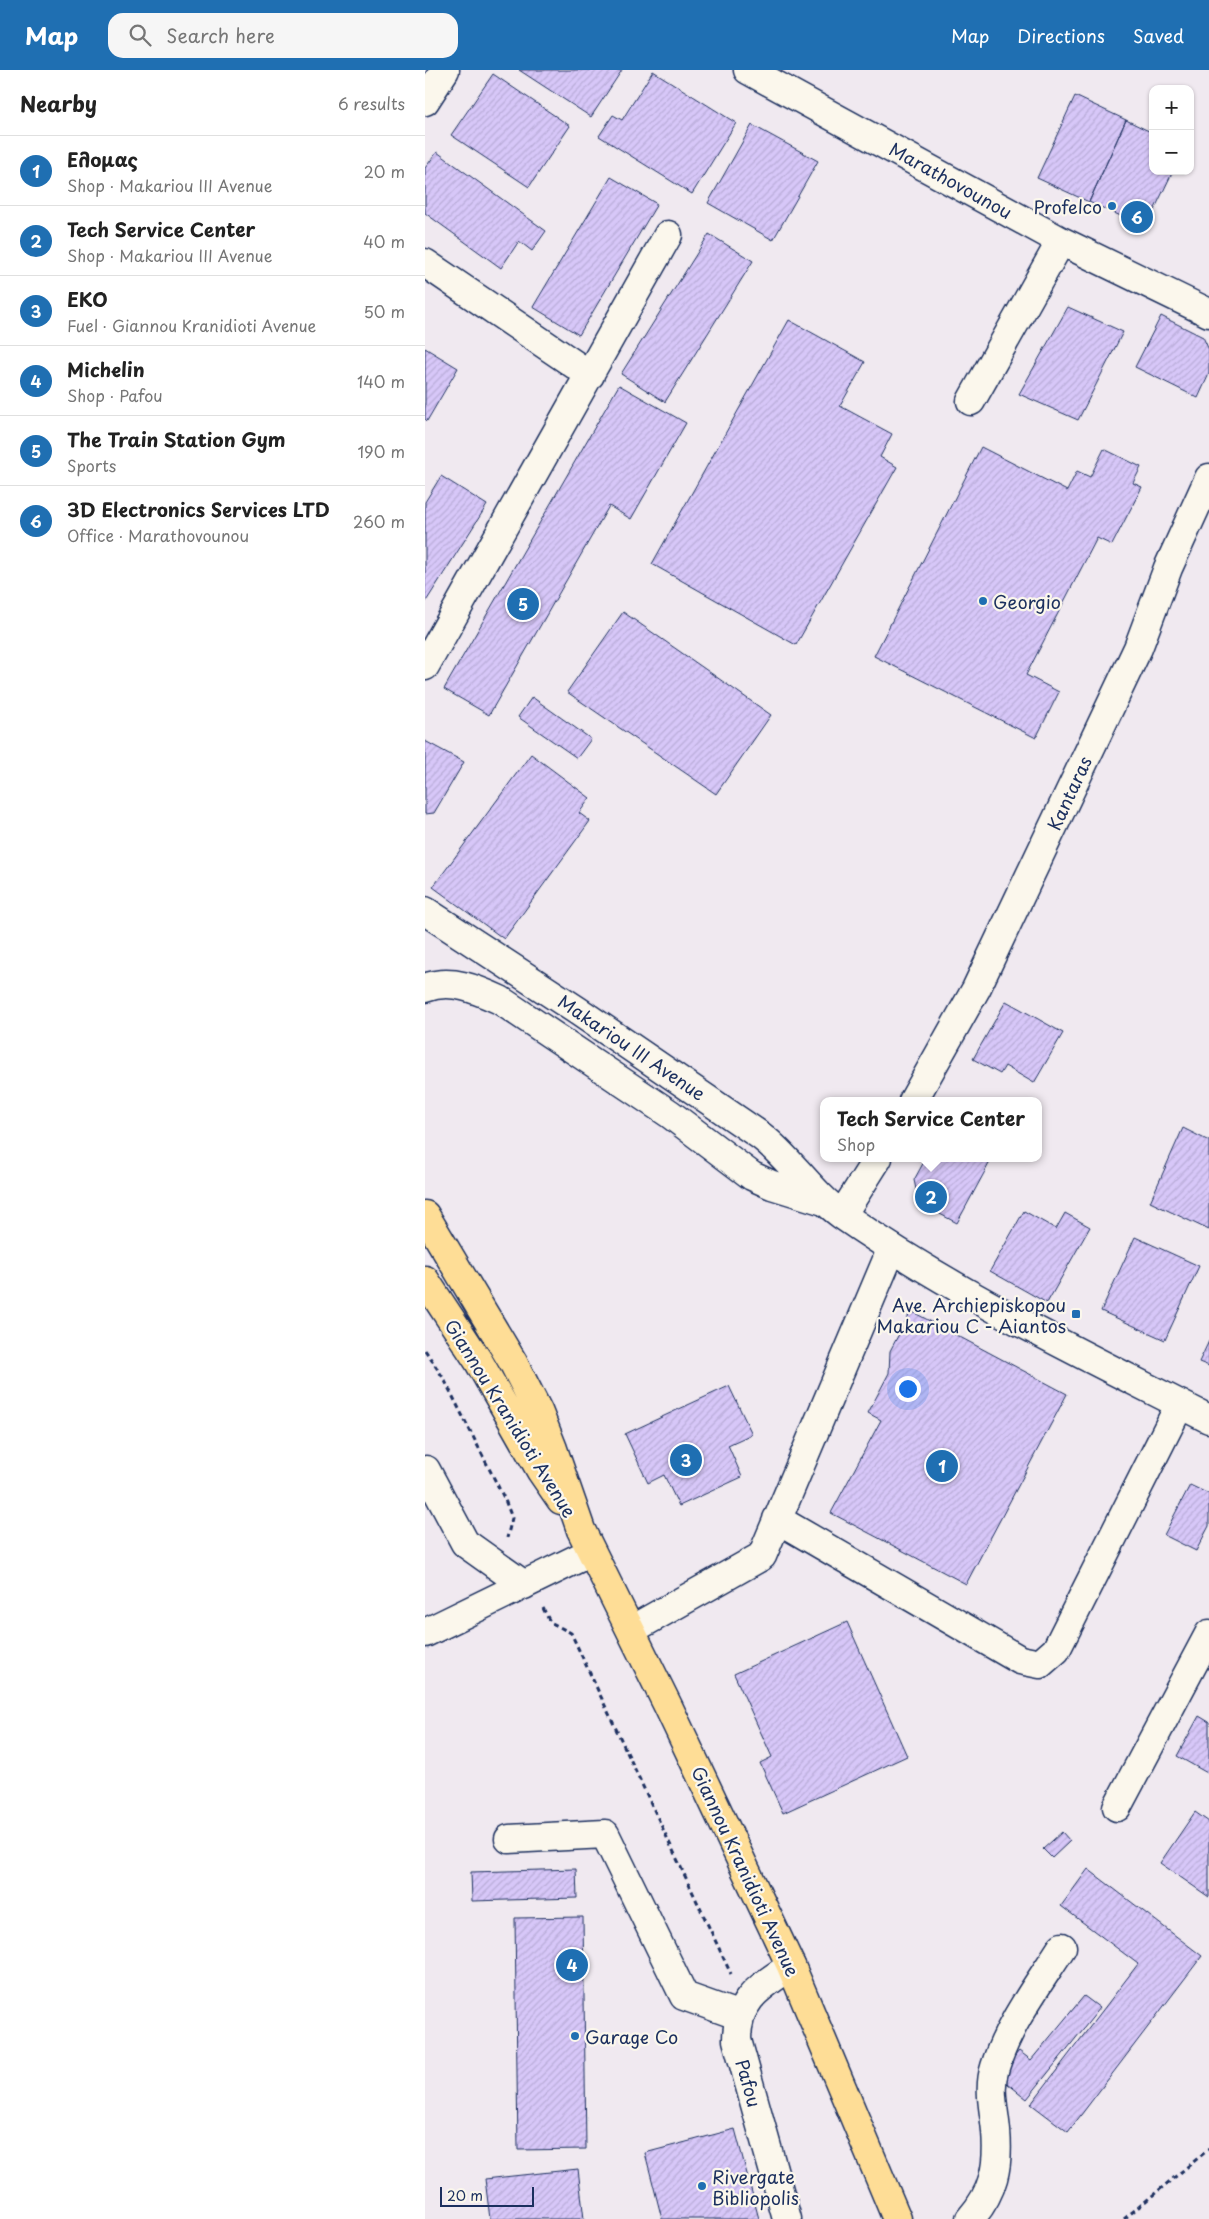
<!DOCTYPE html>
<html lang="en">
<head>
<meta charset="utf-8">
<style>
	body { margin:0; font-family:"Playpen Sans",sans-serif; background:#f6f6f6; color:#222 }
	.controls { position:absolute; right:15px; top:15px; display:grid; overflow:hidden; border-radius:10px; box-shadow:0 1px 4px #0004 }
	.controls button { width:45px; height:45px; display:grid; place-items:center; padding:0; border:0; border-bottom:1px solid #e0e0e0; background:#fff; color:#222; font:25px sans-serif }
	.scale { position:absolute; left:15px; bottom:12px; width:94px; box-sizing:border-box; padding-left:5px; border:2px solid #1b2f5e; border-top:0; font-size:14px; line-height:18px; white-space:nowrap; color:#1b2f5e; -webkit-text-stroke:4px #fbf7ec; paint-order:stroke }
	.you { position:absolute; left:482px; top:1318px; width:18px; height:18px; margin:-12px; border:4px solid #fff; border-radius:50%; background:#1a73e8; box-shadow:0 0 0 8px #1a73e833 }
	.badge { display:grid; place-items:center; width:32px; height:32px; border-radius:50%; background:#1f6fb2; color:#fff; font-size:16px; font-weight:700 }
	.pin { position:absolute; translate:-50% -50%; border:2px solid #fff; box-shadow:0 1px 5px #0006 }
	.popup { position:absolute; left:395px; top:1027px; width:222px; height:65px; box-sizing:border-box; display:grid; place-content:center; border-radius:10px; background:#fff; filter:drop-shadow(0 1px 4px #0005); font-size:16px; white-space:nowrap; color:#767676 }
	.popup b { font-size:19px; color:#222 }
	.popup::after { content:''; position:absolute; left:50%; top:100%; margin-left:-10px; border:10px solid transparent; border-top-color:#fff }
	.list { margin:0; padding:0; list-style:none }
	h2 { display:flex; justify-content:space-between; align-items:center; height:65px; margin:0; padding:0 20px; font-size:21px }
	h2 small { font-size:16px; font-weight:400; color:#767676 }
	.list li { display:grid; grid-template-columns:32px 1fr auto; gap:15px; align-items:center; box-sizing:border-box; height:70px; padding:0 20px; border-top:1px solid #e0e0e0 }
	.list b { display:block; font-size:19px; white-space:nowrap }
	.list p { margin:0; font-size:16px; white-space:nowrap; color:#767676 }
	.list em { font-size:16px; font-style:normal; color:#767676 }
	.icon { flex:none; width:28px; height:28px; fill:none; stroke:currentColor; stroke-width:2; stroke-linecap:round; stroke-linejoin:round }
	.map { position:relative; flex:none; width:784px; height:2149px; overflow:hidden }
	header { display:flex; align-items:center; gap:30px; box-sizing:border-box; height:70px; padding:0 25px; background:#1f6fb2; color:#fff }
	header strong { font-size:24px }
	nav { display:flex; gap:28px; margin-inline-start:auto; font-size:18px }
	.search { width:350px; height:45px; background:#f6f6f6; display:flex; align-items:center; gap:12px; box-sizing:border-box; padding:0 18px; border-radius:15px; color:#767676; font-size:19px }
	main { display:flex }
	aside { flex:1; background:#fff }
	.map>svg:first-child { display:block }
	.building { fill:url(#building-hatch); stroke:#1b2f5e }
	.lines { fill:none; stroke-linecap:round; stroke-linejoin:round }
	.minor-casing { stroke:#1b2f5e; stroke-width:31 }
	.major-casing { stroke:#1b2f5e; stroke-width:31 }
	.path { stroke:#1b2f5e; stroke-width:3; stroke-dasharray:5 4; stroke-linecap:butt }
	.minor { stroke:#fbf7ec; stroke-width:28 }
	.major { stroke:#fedd96; stroke-width:28 }
	.poi-dot { fill:#1f6fb2; stroke:#fbf7ec; stroke-width:2 }
	.labels { text-anchor:middle; dominant-baseline:central; stroke-width:4.5; stroke-linejoin:round; paint-order:stroke }
	.street-label { font-size:18px; fill:#1b2f5e; stroke:#fbf7ec }
	.poi-label { font-size:18px; fill:#1b2f5e; stroke:#fbf7ec; text-anchor:start }
</style>
</head>
<body>
<header>
<strong>Map</strong>
<div class="search"><svg class="icon" aria-label="search" viewBox="0 0 24 24"><circle cx="10" cy="10" r="6"/><path d="M15 15l6 6"/></svg>Search here</div>
<nav><a>Map</a><a>Directions</a><a>Saved</a></nav>
</header>
<main>
<aside>
<h2>Nearby<small>6 results</small></h2>
<ul class="list">
<li><span class="badge">1</span><div><b>Ελομας</b><p>Shop · Makariou III Avenue</p></div><em>20 m</em></li>
<li><span class="badge">2</span><div><b>Tech Service Center</b><p>Shop · Makariou III Avenue</p></div><em>40 m</em></li>
<li><span class="badge">3</span><div><b>EKO</b><p>Fuel · Giannou Kranidioti Avenue</p></div><em>50 m</em></li>
<li><span class="badge">4</span><div><b>Michelin</b><p>Shop · Pafou</p></div><em>140 m</em></li>
<li><span class="badge">5</span><div><b>The Train Station Gym</b><p>Sports</p></div><em>190 m</em></li>
<li><span class="badge">6</span><div><b>3D Electronics Services LTD</b><p>Office · Marathovounou</p></div><em>260 m</em></li>
</ul>
</aside>
<div class="map">
<svg width="784" height="2149" viewBox="0 0 784 2149">
	<defs>
		<pattern id="building-hatch" width="6" height="6" patternUnits="userSpaceOnUse" patternTransform="scale(1.25)"><rect width="6" height="6" fill="#d7c7f8"/><path d="M-1 1l2-2M0 6l6-6M5 7l2-2" fill="none" stroke="#b8abd7"/></pattern>
	</defs>
	<rect width="100%" height="100%" fill="#f0e9f0"/>
	<filter id="ink" filterUnits="userSpaceOnUse"><feTurbulence type="fractalNoise" baseFrequency=".02" numOctaves="2"/><feDisplacementMap in="SourceGraphic" scale="10" xChannelSelector="R" yChannelSelector="G"/><feConvolveMatrix kernelMatrix="1 2 1 2 8 2 1 2 1" color-interpolation-filters="sRGB"/></filter>
	<g filter="url(#ink)">
		<path class="building" d="M94,0H197L166,47Z
			M228,1L311,53L267,124L174,66L188,45L197,50Z
			M68,4L145,56L104,117L26,65Z
			M650,26L701,50L664,132L612,108Z
			M701,50L728,63V101H748L721,157L664,132Z
			M327,55L393,91L348,170L283,133Z
			M12,82L121,161L107,181L94,171L76,198L0,143V98Z
			M186,107L232,134L154,265L108,237Z
			M284,164L328,191L240,332L196,304Z
			M643,237L698,262L653,350L594,324Z
			M736,246L778,267L784,280V304L773,328L710,297Z
			M364,250L440,292L415,336L467,364L455,387L472,397L371,575L227,494Z
			M0,278L33,298L2,351L0,349Z
			M194,315L261,353L206,449L184,436L64,645L19,619Z
			M556,377L642,421L652,401L665,407L679,379L716,397L708,413L717,417L687,475L672,468L601,605L634,622L611,668L449,586Z
			M16,406L62,435L0,533V432Z
			M198,542L346,645L291,724L142,622Z
			M107,627L166,669L152,688L93,647Z
			M0,671L39,692L9,743L0,744Z
			M106,684L165,728L154,743L165,751L79,869L8,817Z
			M581,931L638,963L609,1013L580,996L575,1004L548,989Z
			M758,1058L784,1071V1160L725,1132Z
			M501,1088H558L565,1092L532,1153L494,1133L489,1110Z
			M599,1141L631,1159L640,1143L665,1157L622,1233L565,1201Z
			M710,1167L774,1196L740,1270L676,1241Z
			M486,1241L642,1324L541,1514L406,1443L456,1350L443,1343L464,1303L465,1281Z
			M784,1271V1296L774,1292Z
			M304,1316L327,1364L303,1375L317,1407L254,1436L239,1405L223,1413L200,1364Z
			M765,1415L784,1424V1456L771,1481L739,1465Z
			M422,1552L482,1686L358,1743L335,1693L347,1687L309,1604Z
			M774,1646L784,1652V1704L752,1686Z
			M770,1742L784,1752V1827L735,1793Z
			M637,1762L645,1771L627,1788L618,1779Z
			M151,1799L152,1828L47,1831L46,1802Z
			M663,1799L777,1886L643,2062L606,2034L713,1894L636,1836Z
			M158,1847L161,2079L93,2080L90,1848Z
			M659,1926L675,1938L602,2029L573,2006L594,1981L606,1990Z
			M310,2059L334,2149H237L220,2083Z
			M153,2099L159,2149H65L60,2109Z"/>
		<g class="lines">
			<g class="minor-casing">
				<path id="minor" d="M323,0L636,171L784,243
					M0,31L20,0
					M0,193L165,305
					M546,331L636,171
					M0,596L243,165
					M0,841L153,941L336,1066C366,1089 386,1123 417,1145C532,1225 659,1285 784,1349
					M0,918C26,908 51,919 75,930L245,1044L327,1106L347,1115L399,1131
					M488,1031L551,919L713,578L743,498L784,408
					M417,1145L453,1088
					M1,1400L40,1473L99,1515
					M352,1449L595,1590L615,1594L631,1580L755,1334
					M206,1560L337,1486L467,1178
					M0,1563L166,1482
					M692,1737L784,1564
					M84,1769L180,1764L259,1926L315,1946
					M362,2149L312,1970C312,1929 335,1917 366,1896
					M545,2149C569,2122 574,2096 571,2061C569,2038 563,2019 570,1997C584,1953 613,1915 637,1877"/>
			</g>
			<g class="major-casing">
				<path id="major" d="M0,1145L89,1294L113,1341L128,1379L156,1460L243,1636L366,1896L472,2149
					M0,1210L54,1292L116,1401L136,1430"/>
			</g>
			<path class="path" d="M0,1280L19,1309L80,1430L87,1448L82,1468
				M118,1538L125,1552L146,1563L306,1904
				M699,2149L784,2079"/>
			<use href="#minor" class="minor"/>
			<use href="#major" class="major"/>
		</g>
	</g>
	<g class="poi-dot">
		<circle cx="687" cy="136" r="5"/>
		<circle cx="558" cy="531" r="5"/>
		<rect x="646" y="1239" width="10" height="10" rx="2.5"/>
		<circle cx="150" cy="1966" r="5"/>
		<circle cx="277" cy="2116" r="5"/>
	</g>
	<g class="labels">
		<g class="street-label">
			<text transform="translate(526 110) rotate(29)">Marathovounou</text>
			<text transform="translate(644 723) rotate(-65)">Kantaras</text>
			<text transform="translate(207 977) rotate(34)">Makariou III Avenue</text>
			<text transform="translate(86 1348) rotate(58)">Giannou Kranidioti Avenue</text>
			<text transform="translate(321 1801) rotate(65)">Giannou Kranidioti Avenue</text>
			<text transform="translate(324 2013) rotate(74)">Pafou</text>
		</g>
		<g class="poi-label">
			<text x="677" y="136" text-anchor="end">Profelco</text>
			<text x="568" y="531">Georgio</text>
			<text x="641" y="1234" text-anchor="end">Ave. Archiepiskopou<tspan x="641" dy="21">Makariou C - Aiantos</tspan></text>
			<text x="160" y="1966">Garage Co</text>
			<text x="287" y="2106">Rivergate<tspan x="287" dy="21">Bibliopolis</tspan></text>
		</g>
	</g>
</svg>
<div class="controls">
<button>+</button>
<button>−</button>
</div>
<div class="scale">20 m</div>
<div class="you"></div>
<div class="pin badge" style="left:517px;top:1396px">1</div>
<div class="pin badge" style="left:506px;top:1127px">2</div>
<div class="popup"><b>Tech Service Center</b>Shop</div>
<div class="pin badge" style="left:261px;top:1390px">3</div>
<div class="pin badge" style="left:147px;top:1895px">4</div>
<div class="pin badge" style="left:98px;top:534px">5</div>
<div class="pin badge" style="left:712px;top:147px">6</div>
</div>
</main>
</body>
</html>
